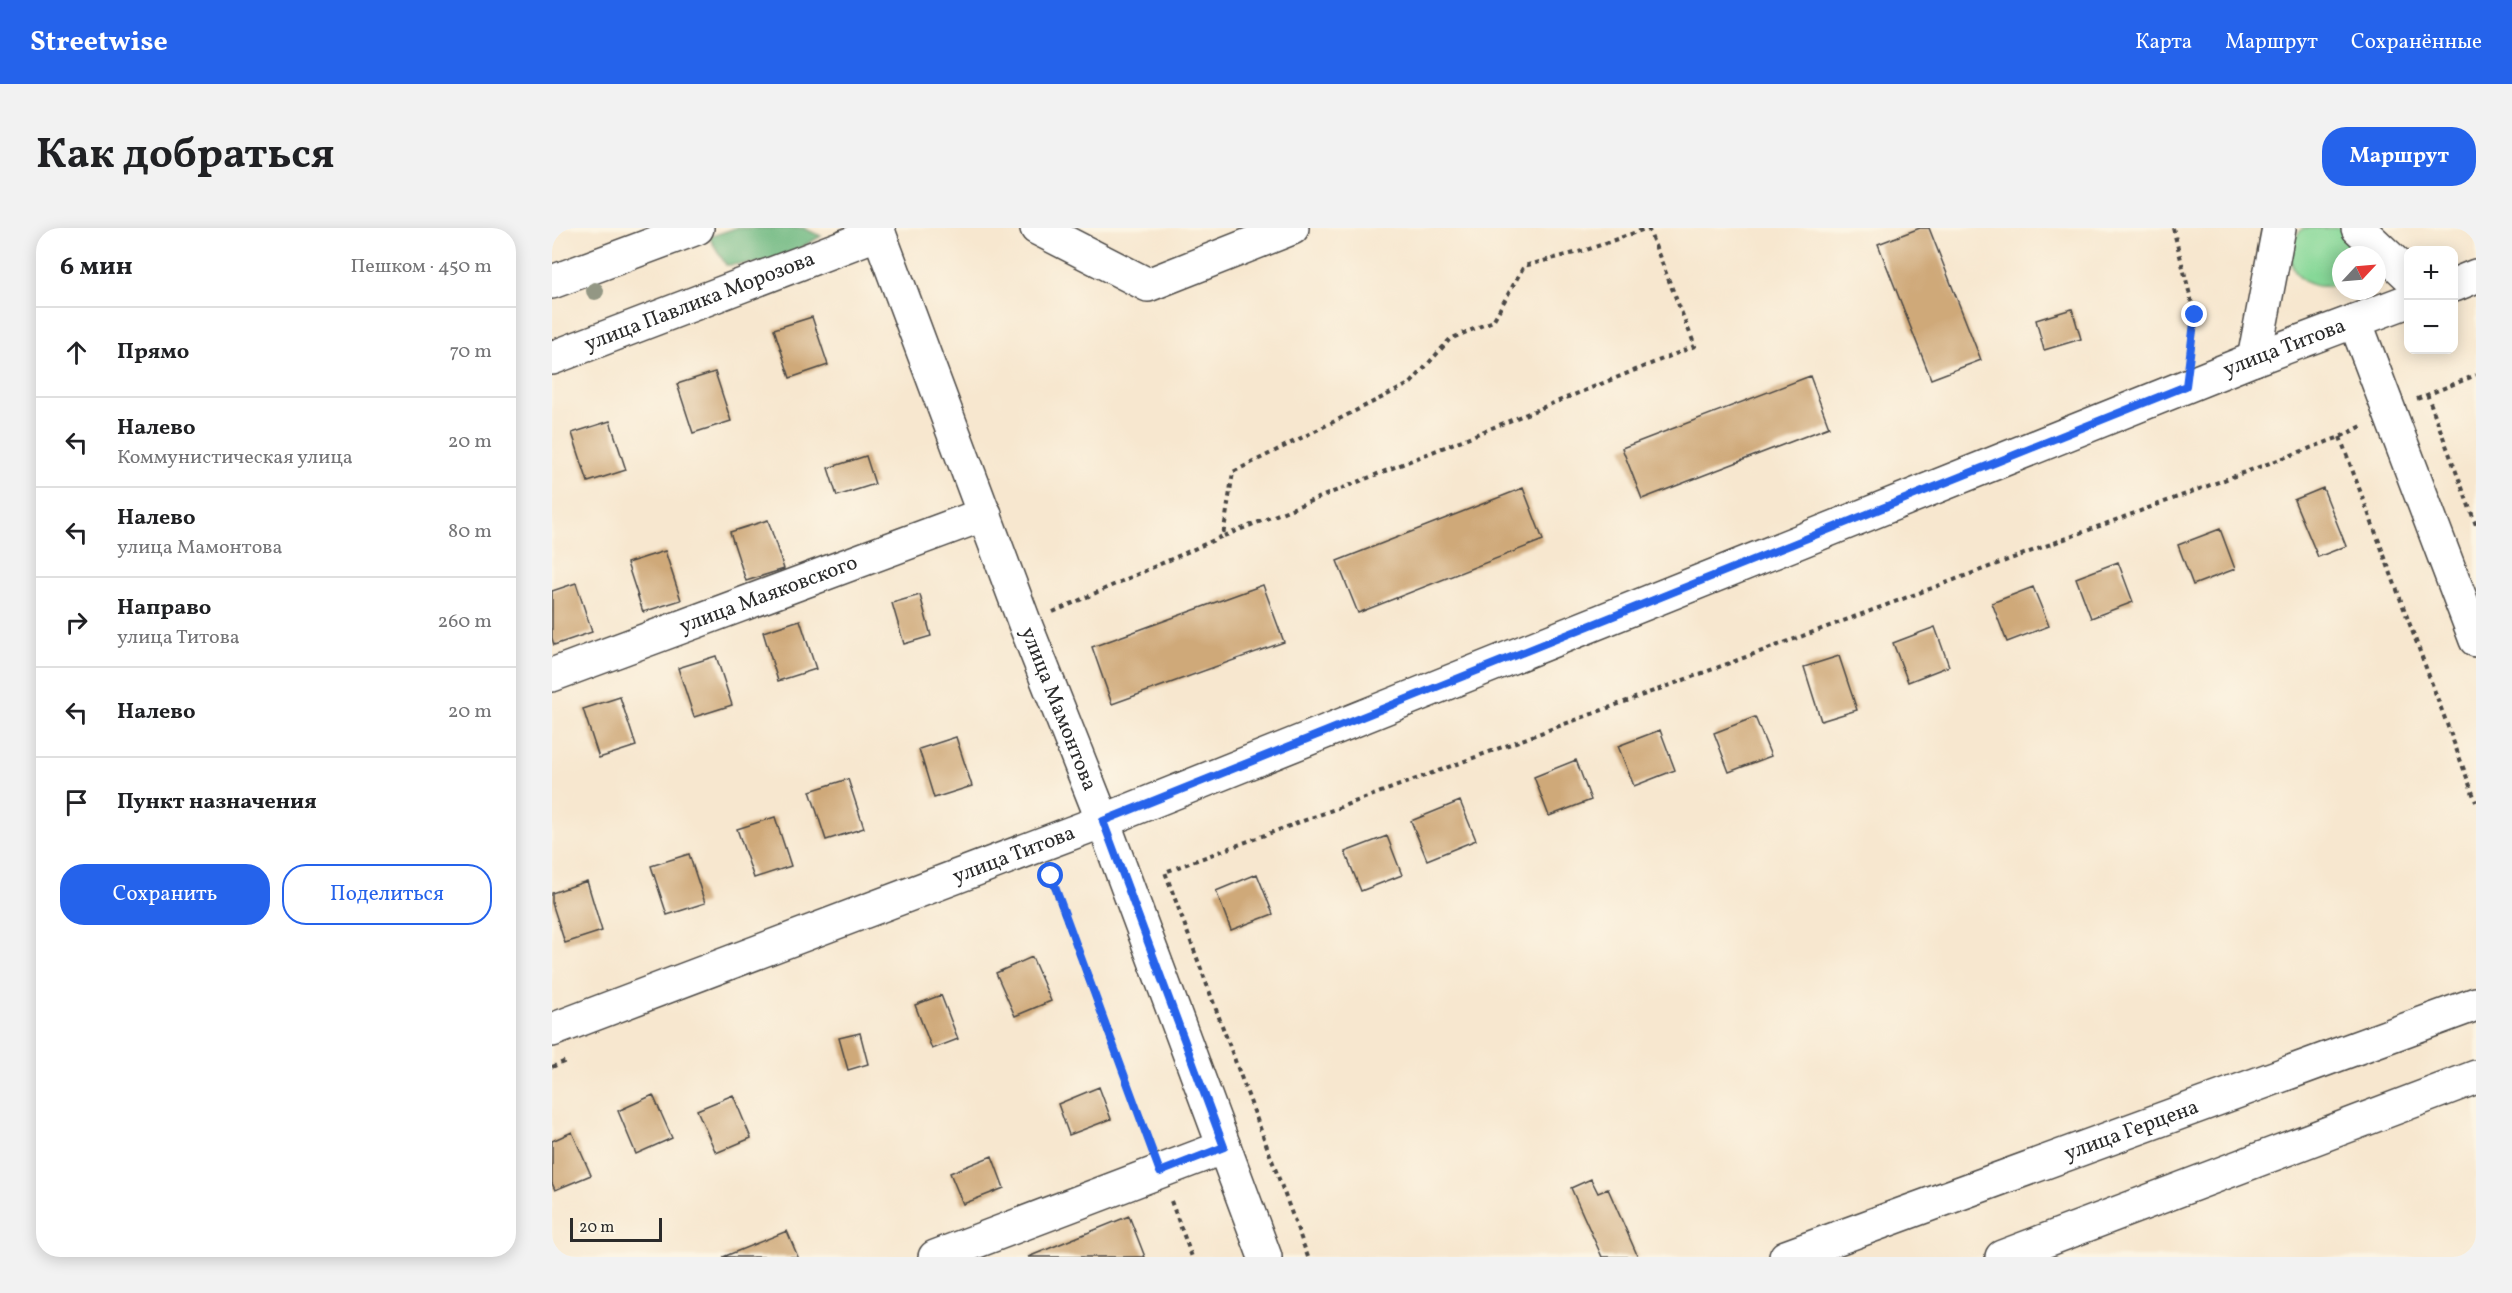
<!DOCTYPE html>
<html lang="ru">
<head>
<meta charset="utf-8">
<style>
	body { margin:0; font-family:Vollkorn,serif; background:#f2f2f2; color:#202124 }
	.controls { position:absolute; right:18px; top:18px; display:grid; overflow:hidden; border-radius:12px; box-shadow:0 3px 15px #0003 }
	.controls button { width:54px; height:54px; display:grid; place-items:center; padding:0; border:0; border-bottom:2px solid #e0e0e0; background:#fff; color:#202124; font:30px sans-serif }
	.compass { position:absolute; left:1780px; top:18px; width:54px; height:54px; border-radius:50%; background:#fff; box-shadow:0 3px 15px #0003; rotate:64deg }
	.scale { position:absolute; left:18px; bottom:15px; width:92px; box-sizing:border-box; padding-left:6px; border:3px solid #2b2b2b; border-top:0; font-size:16px; line-height:21px; white-space:nowrap; color:#2b2b2b; -webkit-text-stroke:4px #fcf5e5; paint-order:stroke }
	.stop { position:absolute; width:18px; height:18px; margin:-14px; border:4px solid #2563eb; border-radius:50%; background:#fff }
	.stop.end { background:#2563eb; border-color:#fff; box-shadow:0 2px 6px #0008 }
	.list { margin:0; padding:0; list-style:none }
	h2 { display:flex; justify-content:space-between; align-items:center; height:78px; margin:0; padding:0 24px; font-size:26px }
	h2 small { font-size:20px; font-weight:400; color:#757577 }
	.list li { display:grid; grid-template-columns:39px 1fr auto; gap:18px; align-items:center; box-sizing:border-box; height:90px; padding:0 24px; border-top:2px solid #e0e0e0 }
	.list b { display:block; font-size:22px; white-space:nowrap }
	.list p { margin:0; font-size:20px; white-space:nowrap; color:#757577 }
	.list em { font-size:20px; font-style:normal; color:#757577 }
	.actions { display:flex; gap:12px; padding:18px 24px }
	.actions a { flex:1; padding:14px 0; border:2px solid #2563eb; border-radius:24px; text-align:center; font-size:21px; color:#2563eb }
	.actions .main { background:#2563eb; color:#fff }
	.icon { flex:none; width:33px; height:33px; fill:none; stroke:currentColor; stroke-width:2; stroke-linecap:round; stroke-linejoin:round }
	.map { position:relative; flex:none; width:1924px; height:1029px; overflow:hidden; border-radius:24px }
	header { display:flex; align-items:center; gap:36px; box-sizing:border-box; height:84px; padding:0 30px; background:#2563eb; color:#fff }
	header strong { font-size:28px }
	nav { display:flex; gap:33px; margin-inline-start:auto; font-size:21px }
	.intro { display:flex; align-items:center; justify-content:space-between; box-sizing:border-box; height:144px; padding:0 36px }
	h1 { margin:0; font-size:42px }
	.button { padding:15px 27px; border-radius:24px; background:#2563eb; color:#fff; font-size:21px; font-weight:700 }
	main { display:flex; gap:36px; padding:0 36px }
	aside { flex:1; background:#fff; border-radius:24px; box-shadow:0 3px 15px #0003 }
	.map>svg:first-child { display:block }
	.green { fill:#87d898; stroke:#598262; stroke-width:1.5 }
	.forest { fill:#6db880; stroke:#4c7256; stroke-width:1.5 }
	.building { fill:#cfa979 }
	.lines { fill:none; stroke-linecap:round; stroke-linejoin:round }
	.minor-casing { stroke:#4a4744; stroke-width:36 }
	.major-casing { stroke:#4a4744; stroke-width:36 }
	.path { stroke:#4a4744; stroke-width:4; stroke-dasharray:4.5 4.5; stroke-linecap:butt }
	.minor { stroke:#fff; stroke-width:33 }
	.major { stroke:#fff; stroke-width:33 }
	.tree { fill:#939784 }
	.route { stroke:#2563eb; stroke-width:8 }
	.labels { text-anchor:middle; dominant-baseline:central; stroke-width:4.5; stroke-linejoin:round; paint-order:stroke }
	.street-label { font-size:21px; fill:#2b2b2b; stroke:#fcf5e5 }
</style>
</head>
<body>
<header>
<strong>Streetwise</strong>
<nav><a>Карта</a><a>Маршрут</a><a>Сохранённые</a></nav>
</header>
<div class="intro"><h1>Как добраться</h1><a class="button">Маршрут</a></div>
<main>
<aside>
<h2>6 мин<small>Пешком · 450 m</small></h2>
<ul class="list">
<li><svg class="icon" aria-label="ahead" viewBox="0 0 24 24"><path d="M12 20V5M6 11l6-6 6 6"/></svg><div><b>Прямо</b></div><em>70 m</em></li>
<li><svg class="icon" aria-label="left" viewBox="0 0 24 24"><path d="M17 20v-9H6M10 6l-5 5 5 5"/></svg><div><b>Налево</b><p>Коммунистическая улица</p></div><em>20 m</em></li>
<li><svg class="icon" aria-label="left" viewBox="0 0 24 24"><path d="M17 20v-9H6M10 6l-5 5 5 5"/></svg><div><b>Налево</b><p>улица Мамонтова</p></div><em>80 m</em></li>
<li><svg class="icon" aria-label="right" viewBox="0 0 24 24"><path d="M7 20v-9h11M14 6l5 5-5 5"/></svg><div><b>Направо</b><p>улица Титова</p></div><em>260 m</em></li>
<li><svg class="icon" aria-label="left" viewBox="0 0 24 24"><path d="M17 20v-9H6M10 6l-5 5 5 5"/></svg><div><b>Налево</b></div><em>20 m</em></li>
<li><svg class="icon" aria-label="arrive" viewBox="0 0 24 24"><path d="M6 21V4h12l-3 4 3 4H6"/></svg><div><b>Пункт назначения</b></div></li>
</ul>
<div class="actions"><a class="main">Сохранить</a><a>Поделиться</a></div>
</aside>
<div class="map">
<svg width="1924" height="1029" viewBox="0 0 1924 1029">
	<rect width="100%" height="100%" fill="#fcf5e5"/>
	<filter id="ink" filterUnits="userSpaceOnUse"><feTurbulence type="fractalNoise" baseFrequency=".0167" numOctaves="2"/><feDisplacementMap in="SourceGraphic" scale="12" xChannelSelector="R" yChannelSelector="G"/><feConvolveMatrix kernelMatrix="1 2 1 2 8 2 1 2 1" color-interpolation-filters="sRGB"/></filter>
	<filter id="wash" filterUnits="userSpaceOnUse"><feTurbulence type="fractalNoise" baseFrequency=".008" numOctaves="4" result="noise"/><feDisplacementMap in="SourceGraphic" scale="24" xChannelSelector="R" yChannelSelector="G"/><feGaussianBlur stdDeviation="1.35" result="paint"/><feColorMatrix in="noise" values="0 0 0 0 0 0 0 0 0 0 0 0 0 0 0 0 0 1.4 0 .05"/><feComposite in="paint" operator="in"/></filter>
	<g filter="url(#wash)">
		<rect width="100%" height="100%" fill="#f7e7cf"/>
		<path class="green" d="M1751,0H1792L1803,17L1805,27H1789V54C1750,72 1721,30 1751,0Z"/>
		<path class="forest" d="M184,0H251L269,8L245,22L213,35L174,37L157,9Z"/>
		<g id="blocks">
			<path class="building" d="M1368,0H1377L1429,132L1379,151L1326,16Z
				M1520,81L1529,111L1492,122L1484,92Z
				M260,89L276,137L238,150L222,101Z
				M163,144L179,193L141,205L125,156Z
				M1258,148L1277,199L1090,271L1070,220Z
				M58,193L74,242L36,254L20,205Z
				M314,228L323,256L285,268L276,240Z
				M971,260L991,312L806,385L785,333Z
				M1771,260L1794,318L1766,329L1742,272Z
				M216,292L232,341L194,353L178,304Z
				M1668,301L1683,341L1641,357L1626,317Z
				M113,323L129,372L91,384L75,335Z
				M1566,334L1581,374L1539,390L1524,350Z
				M24,355L40,404L2,417L0,410V363Z
				M711,357L732,414L560,476L540,419Z
				M1481,359L1497,398L1455,414L1440,375Z
				M368,367L379,408L352,416L340,375Z
				M248,392L264,441L226,453L211,404Z
				M1383,399L1397,438L1356,454L1341,415Z
				M164,428L180,477L142,489L126,440Z
				M1287,428L1305,482L1269,493L1252,439Z
				M68,469L84,518L47,530L31,481Z
				M1203,489L1219,528L1177,544L1162,505Z
				M1108,502L1123,542L1082,558L1066,518Z
				M404,509L420,558L382,570L367,521Z
				M1024,532L1039,572L997,588L982,549Z
				M296,551L312,600L274,612L258,563Z
				M908,573L924,612L875,632L859,593Z
				M223,589L239,638L202,650L185,601Z
				M835,608L850,647L809,663L793,624Z
				M137,626L153,675L115,687L99,638Z
				M705,646L721,686L679,702L664,663Z
				M35,653L50,703L13,715L0,675V665Z
				M480,729L499,773L463,788L444,745Z
				M389,767L406,811L380,821L363,777Z
				M308,805L316,836L296,842L287,810Z
				M547,859L559,891L517,907L506,876Z
				M101,867L120,910L84,926L66,883Z
				M181,867L199,910L164,925L145,882Z
				M20,904L39,947L3,962L0,955V913Z
				M440,928L452,960L411,976L398,945Z
				M1039,951L1046,965L1056,961L1086,1029H1050L1019,960Z
				M577,988L593,1029H476Z
				M235,1003L246,1029H171Z"/>
		</g>
	</g>
	<g filter="url(#ink)">
		<use href="#blocks" fill-opacity="0" stroke="#4a4744" stroke-width="1.5"/>
		<g class="lines">
			<g class="minor-casing">
				<g id="minor">
					<path d="M485,0L596,57L740,0"/>
					<path d="M1806,0L1856,47"/>
					<path d="M0,54L145,0"/>
					<path d="M1803,93L1924,412"/>
					<path id="s1" d="M0,130L327,5"/>
					<path d="M1702,131L1727,0"/>
					<path id="s2" d="M0,447L433,286"/>
					<path d="M551,593L713,1029"/>
					<path d="M383,1029L672,919"/>
					<path id="s3" d="M1234,1029L1924,776"/>
					<path d="M1450,1029L1924,849"/>
				</g>
			</g>
			<g class="major-casing">
				<g id="major">
					<path id="s4" d="M325,0L473,396L551,593"/>
					<path d="M1902,57L1924,48"/>
					<path id="s5" d="M0,802L551,593L1702,131L1856,73"/>
				</g>
			</g>
			<path class="path" d="M1621,0L1643,87L1639,122
				M1875,166L1924,297
				M1865,171L1924,147
				M1788,209L1924,574
				M672,308L1143,118L1096,0
				M501,384L671,308L681,244L859,155L898,111L941,93L972,38L1034,22L1096,0
				M498,649L598,916
				M0,839L14,833
				M619,973L640,1029
				M756,1029L613,644L1788,209L1810,198"/>
			<use href="#minor" class="minor"/>
			<use href="#major" class="major"/>
		</g>
		<circle class="tree" cx="43" cy="63" r="9"/>
	</g>
	<g class="lines" filter="url(#ink)">
		<path class="route" d="M499,648L608,944L672,919L551,593L1634,158L1643,87"/>
	</g>
	<g class="labels">
		<g class="street-label">
			<text stroke="none"><textPath href="#s1" startOffset="158">улица Павлика Морозова</textPath></text>
			<text stroke="none"><textPath href="#s5" startOffset="1862">улица Титова</textPath></text>
			<text stroke="none"><textPath href="#s2" startOffset="231">улица Маяковского</textPath></text>
			<text stroke="none"><textPath href="#s4" startOffset="514">улица Мамонтова</textPath></text>
			<text stroke="none"><textPath href="#s5" startOffset="494">улица Титова</textPath></text>
			<text stroke="none"><textPath href="#s3" startOffset="368">улица Герцена</textPath></text>
		</g>
	</g>
</svg>
<div class="controls">
<button>+</button>
<button>−</button>
</div>
<svg class="compass" viewBox="-18 -18 36 36"><path d="M0-13l5 13h-10z" fill="#e53935"/><path d="M0 13l5-13h-10z" fill="#757577"/></svg>
<div class="scale">20 m</div>
<div class="stop" style="left:499px;top:648px"></div>
<div class="stop end" style="left:1643px;top:87px"></div>
</div>
</main>
</body>
</html>
